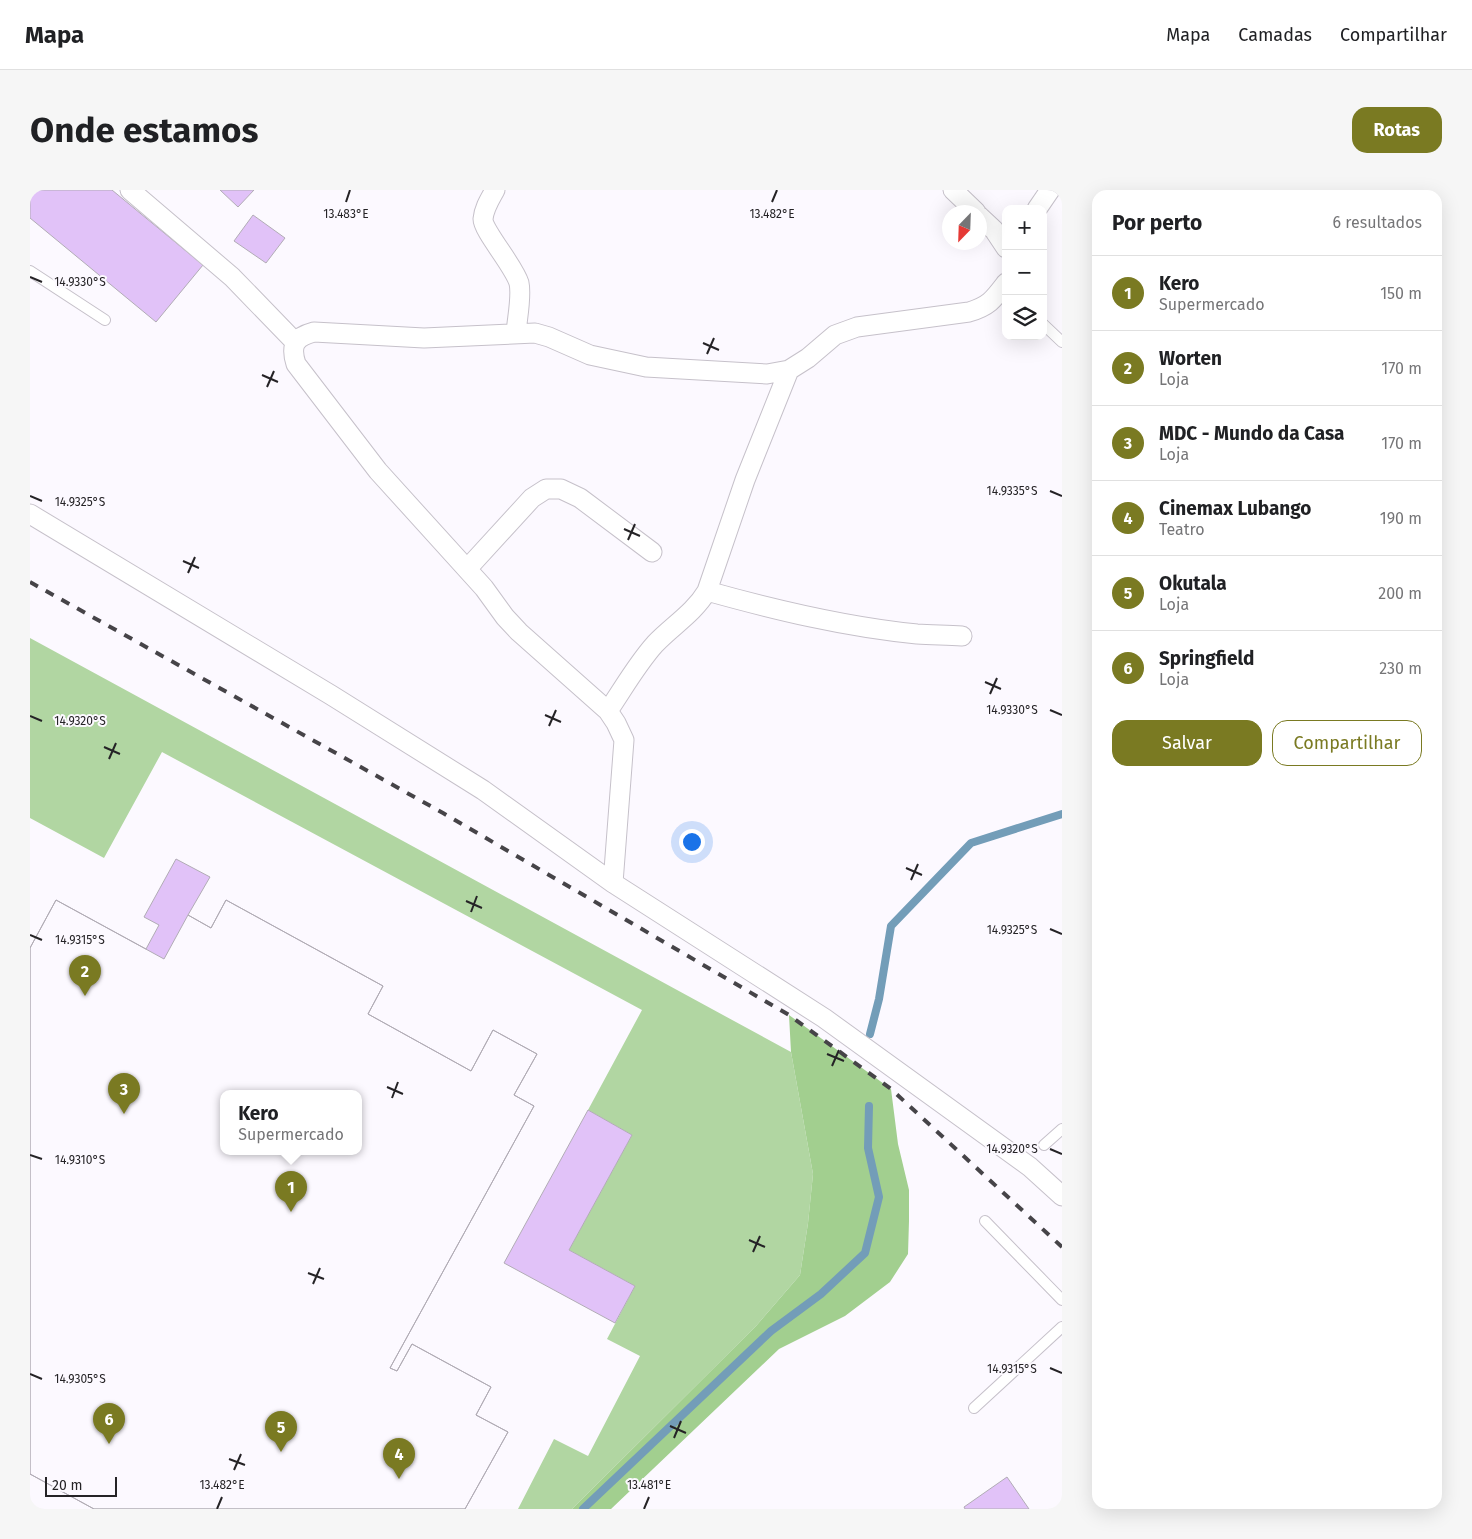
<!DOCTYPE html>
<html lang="pt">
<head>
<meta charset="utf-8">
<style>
	body { margin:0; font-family:"Fira Sans",sans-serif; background:#f6f6f6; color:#202124 }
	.controls { position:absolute; right:15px; top:15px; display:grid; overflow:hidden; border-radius:10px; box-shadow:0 5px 20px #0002 }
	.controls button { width:45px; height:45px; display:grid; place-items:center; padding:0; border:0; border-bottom:1px solid #e0e0e0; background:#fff; color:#202124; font:25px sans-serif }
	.compass { position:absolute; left:912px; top:15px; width:45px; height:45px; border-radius:50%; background:#fff; box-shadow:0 5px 20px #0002; rotate:203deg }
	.scale { position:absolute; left:15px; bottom:12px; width:72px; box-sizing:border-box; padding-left:5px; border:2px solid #252326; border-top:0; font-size:14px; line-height:18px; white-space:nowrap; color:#252326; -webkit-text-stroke:4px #fcf9ff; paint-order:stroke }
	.you { position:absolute; left:661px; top:651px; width:18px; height:18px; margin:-12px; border:4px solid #fff; border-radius:50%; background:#1a73e8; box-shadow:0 0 0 8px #1a73e833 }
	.badge { display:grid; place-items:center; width:32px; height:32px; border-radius:50%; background:#7a7a22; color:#fff; font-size:16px; font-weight:700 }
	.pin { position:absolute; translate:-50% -41px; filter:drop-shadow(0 1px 2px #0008) }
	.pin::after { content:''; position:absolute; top:26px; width:18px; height:15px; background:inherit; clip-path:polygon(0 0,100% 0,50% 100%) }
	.popup { position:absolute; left:190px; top:900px; width:142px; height:65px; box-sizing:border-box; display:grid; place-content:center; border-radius:10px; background:#fff; filter:drop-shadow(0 1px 4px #0005); font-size:16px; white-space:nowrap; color:#757577 }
	.popup b { font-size:19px; color:#202124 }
	.popup::after { content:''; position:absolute; left:50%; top:100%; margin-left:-10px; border:10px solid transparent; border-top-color:#fff }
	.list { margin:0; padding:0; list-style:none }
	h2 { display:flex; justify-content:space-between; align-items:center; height:65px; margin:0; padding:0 20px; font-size:21px }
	h2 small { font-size:16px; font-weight:400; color:#757577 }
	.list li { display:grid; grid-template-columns:32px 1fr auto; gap:15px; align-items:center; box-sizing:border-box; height:75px; padding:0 20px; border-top:1px solid #e0e0e0 }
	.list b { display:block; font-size:19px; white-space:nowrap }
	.list p { margin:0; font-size:16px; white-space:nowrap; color:#757577 }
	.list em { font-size:16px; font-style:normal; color:#757577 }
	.actions { display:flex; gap:10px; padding:15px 20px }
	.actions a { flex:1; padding:11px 0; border:1px solid #7a7a22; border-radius:15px; text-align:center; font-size:18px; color:#7a7a22 }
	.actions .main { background:#7a7a22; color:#fff }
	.icon { flex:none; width:28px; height:28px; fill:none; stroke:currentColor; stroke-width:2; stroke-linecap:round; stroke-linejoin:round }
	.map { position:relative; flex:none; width:1032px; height:1319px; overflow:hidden; border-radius:15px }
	header { display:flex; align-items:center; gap:30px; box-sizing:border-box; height:70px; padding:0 25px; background:#fff; border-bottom:1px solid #e0e0e0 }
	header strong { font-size:24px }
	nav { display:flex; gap:28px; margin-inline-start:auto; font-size:18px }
	.intro { display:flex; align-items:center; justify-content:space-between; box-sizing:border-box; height:120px; padding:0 30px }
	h1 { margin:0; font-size:35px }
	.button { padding:12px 22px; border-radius:15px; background:#7a7a22; color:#fff; font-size:18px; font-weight:700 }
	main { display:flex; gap:30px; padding:0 30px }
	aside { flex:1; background:#fff; border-radius:15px; box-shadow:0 5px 20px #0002 }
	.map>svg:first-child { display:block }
	.green { fill:#b1d6a2 }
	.forest { fill:#a2cf8f }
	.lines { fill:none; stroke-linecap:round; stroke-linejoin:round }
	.stream { stroke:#739db8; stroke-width:8 }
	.building { fill:#e1c2f8; stroke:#b1acb5; fill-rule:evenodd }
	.lane-casing { stroke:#c6c1ca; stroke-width:12 }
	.street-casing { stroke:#c6c1ca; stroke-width:21 }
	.lane { stroke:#fff; stroke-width:10 }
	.street { stroke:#fff; stroke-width:19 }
	.rail { stroke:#464448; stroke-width:4; stroke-dasharray:9 9; stroke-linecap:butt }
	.ticks { fill:none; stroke:#252326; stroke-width:2 }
	.ticks-label { font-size:12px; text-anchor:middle; fill:#252326; stroke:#fcf9ff; stroke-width:4; stroke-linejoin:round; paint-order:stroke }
</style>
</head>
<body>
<header>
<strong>Mapa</strong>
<nav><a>Mapa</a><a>Camadas</a><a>Compartilhar</a></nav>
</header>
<div class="intro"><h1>Onde estamos</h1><a class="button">Rotas</a></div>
<main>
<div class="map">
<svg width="1032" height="1319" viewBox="0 0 1032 1319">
	<rect width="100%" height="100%" fill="#fcf9ff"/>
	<path class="green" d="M0,448L761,862L783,984L778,1033L770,1085L726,1136L542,1319H488L524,1249L558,1266L610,1166L577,1149L605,1096L539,1060L602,945L558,920L612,820L132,562L74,668L0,628Z"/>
	<path class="forest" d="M759,825L861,899L868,954L879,1000V1031L878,1064L860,1092L815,1126L749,1159L581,1319H542L726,1136L770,1085L778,1033L783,984L761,862Z"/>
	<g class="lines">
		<path class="stream" d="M840,844L849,809L861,736L941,653L1032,624
			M553,1319L741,1141L791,1104L835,1063L849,1007L838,958L839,916"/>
	</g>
	<path class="building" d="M2,0H82L173,75L126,132L0,28V2Z
		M190,0H224L208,17Z
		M223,25L255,48L236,73L204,51Z
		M146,669L180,687L158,725L181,738L196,710L353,796L338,824L441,881L463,840L507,864L484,905L504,916L360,1178L367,1181L382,1154L461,1197L446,1225L478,1242L435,1319H64L0,1284V758L26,710L116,759L129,735L114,727ZM194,903H328V961H194Z
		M26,710L134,769L158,725L181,738L196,710L353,796L338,824L441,881L463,840L507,864L484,905L504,916L360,1178L367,1181L382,1154L461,1197L446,1225L478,1242L435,1319H64L0,1284V758ZM194,903H328V961H194Z
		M558,920L602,945L539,1060L605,1096L585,1133L474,1073Z
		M977,1287L999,1319H935L934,1317Z"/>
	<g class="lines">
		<g class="lane-casing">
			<path id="lane" d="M0,81L75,130
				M1013,134L1032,152
				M1014,955L1032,939
				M955,1031L1032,1110
				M944,1218L1032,1137"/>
		</g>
		<g class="street-casing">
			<path id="street" d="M100,0L202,87L265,152
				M465,0C460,9 454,18 453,29C453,41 484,76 489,93C492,106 487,129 486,143
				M923,0L946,22
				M1007,19L1020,0
				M949,26L964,40L976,58
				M0,324L301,505L453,600L583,693L794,828L1000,977L1032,1006
				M437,379L502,308L516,299H531L550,308L622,362
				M677,401C745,420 815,437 887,444C902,445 917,445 932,446
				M578,521C593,499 607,474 625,454C642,436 664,423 677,401L715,290L759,180
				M583,693L594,550L586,533L578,521L489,442L475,427L454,398L348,281L266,174C260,155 265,147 284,142L394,148L505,143L519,147L560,165L616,177L737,184L759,180L778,168L805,145L827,137L939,122C959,116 963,110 976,93"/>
		</g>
		<use href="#lane" class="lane"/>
		<use href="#street" class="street"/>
		<path class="rail" d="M0,392L413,623L759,825L861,899L1032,1057"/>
	</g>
	<path class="ticks" d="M316,12L320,0M742,12L747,0M0,87L12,92M673,153L689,160M677,164L684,148M232,185L248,192M237,197L244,181M1020,301L1032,306M0,306L12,311M594,339L610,346M598,350L605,334M153,371L169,378M158,383L165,367M955,492L971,499M960,504L967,488M1020,520L1032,525M515,525L531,532M0,526L12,531M519,536L526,520M74,557L90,564M79,569L86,553M876,678L892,685M881,690L888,674M436,711L452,718M441,722L447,706M1020,739L1032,744M0,745L12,750M797,864L814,871M802,876L809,860M357,897L373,904M362,908L368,892M1020,959L1032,964M0,965L12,969M719,1050L735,1057M723,1062L730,1046M278,1083L294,1089M283,1094L290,1078M1020,1178L1032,1183M0,1184L12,1189M640,1236L656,1243M644,1248L651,1231M199,1269L215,1275M204,1280L211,1264M187,1319L192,1307M614,1319L619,1307"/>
	<g class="ticks-label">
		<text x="316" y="28">13.483°E</text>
		<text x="742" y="28">13.482°E</text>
		<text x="50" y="96">14.9330°S</text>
		<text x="982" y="305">14.9335°S</text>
		<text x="50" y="316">14.9325°S</text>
		<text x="982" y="524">14.9330°S</text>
		<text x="50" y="535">14.9320°S</text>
		<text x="982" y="744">14.9325°S</text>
		<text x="50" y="754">14.9315°S</text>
		<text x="982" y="963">14.9320°S</text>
		<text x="50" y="974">14.9310°S</text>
		<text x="982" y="1183">14.9315°S</text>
		<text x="50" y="1193">14.9305°S</text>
		<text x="192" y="1299">13.482°E</text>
		<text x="619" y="1299">13.481°E</text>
	</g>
</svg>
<div class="controls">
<button>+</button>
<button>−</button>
<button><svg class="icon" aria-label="layers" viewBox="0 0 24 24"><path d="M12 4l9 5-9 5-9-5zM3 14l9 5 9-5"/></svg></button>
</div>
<svg class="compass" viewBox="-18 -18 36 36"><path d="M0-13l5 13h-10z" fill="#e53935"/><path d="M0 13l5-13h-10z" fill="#757577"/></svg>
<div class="scale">20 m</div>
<div class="you"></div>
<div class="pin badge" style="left:261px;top:1022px">1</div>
<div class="popup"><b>Kero</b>Supermercado</div>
<div class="pin badge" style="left:55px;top:806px">2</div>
<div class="pin badge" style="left:94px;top:924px">3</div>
<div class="pin badge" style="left:369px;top:1289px">4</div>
<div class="pin badge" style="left:251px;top:1262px">5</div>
<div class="pin badge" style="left:79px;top:1254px">6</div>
</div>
<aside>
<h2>Por perto<small>6 resultados</small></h2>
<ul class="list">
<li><span class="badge">1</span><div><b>Kero</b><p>Supermercado</p></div><em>150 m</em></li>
<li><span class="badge">2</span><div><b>Worten</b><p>Loja</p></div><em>170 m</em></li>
<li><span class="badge">3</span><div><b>MDC - Mundo da Casa</b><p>Loja</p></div><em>170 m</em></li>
<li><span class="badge">4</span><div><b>Cinemax Lubango</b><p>Teatro</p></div><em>190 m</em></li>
<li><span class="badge">5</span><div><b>Okutala</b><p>Loja</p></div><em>200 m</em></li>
<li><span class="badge">6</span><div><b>Springfield</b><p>Loja</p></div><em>230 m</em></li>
</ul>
<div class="actions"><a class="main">Salvar</a><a>Compartilhar</a></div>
</aside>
</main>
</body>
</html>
